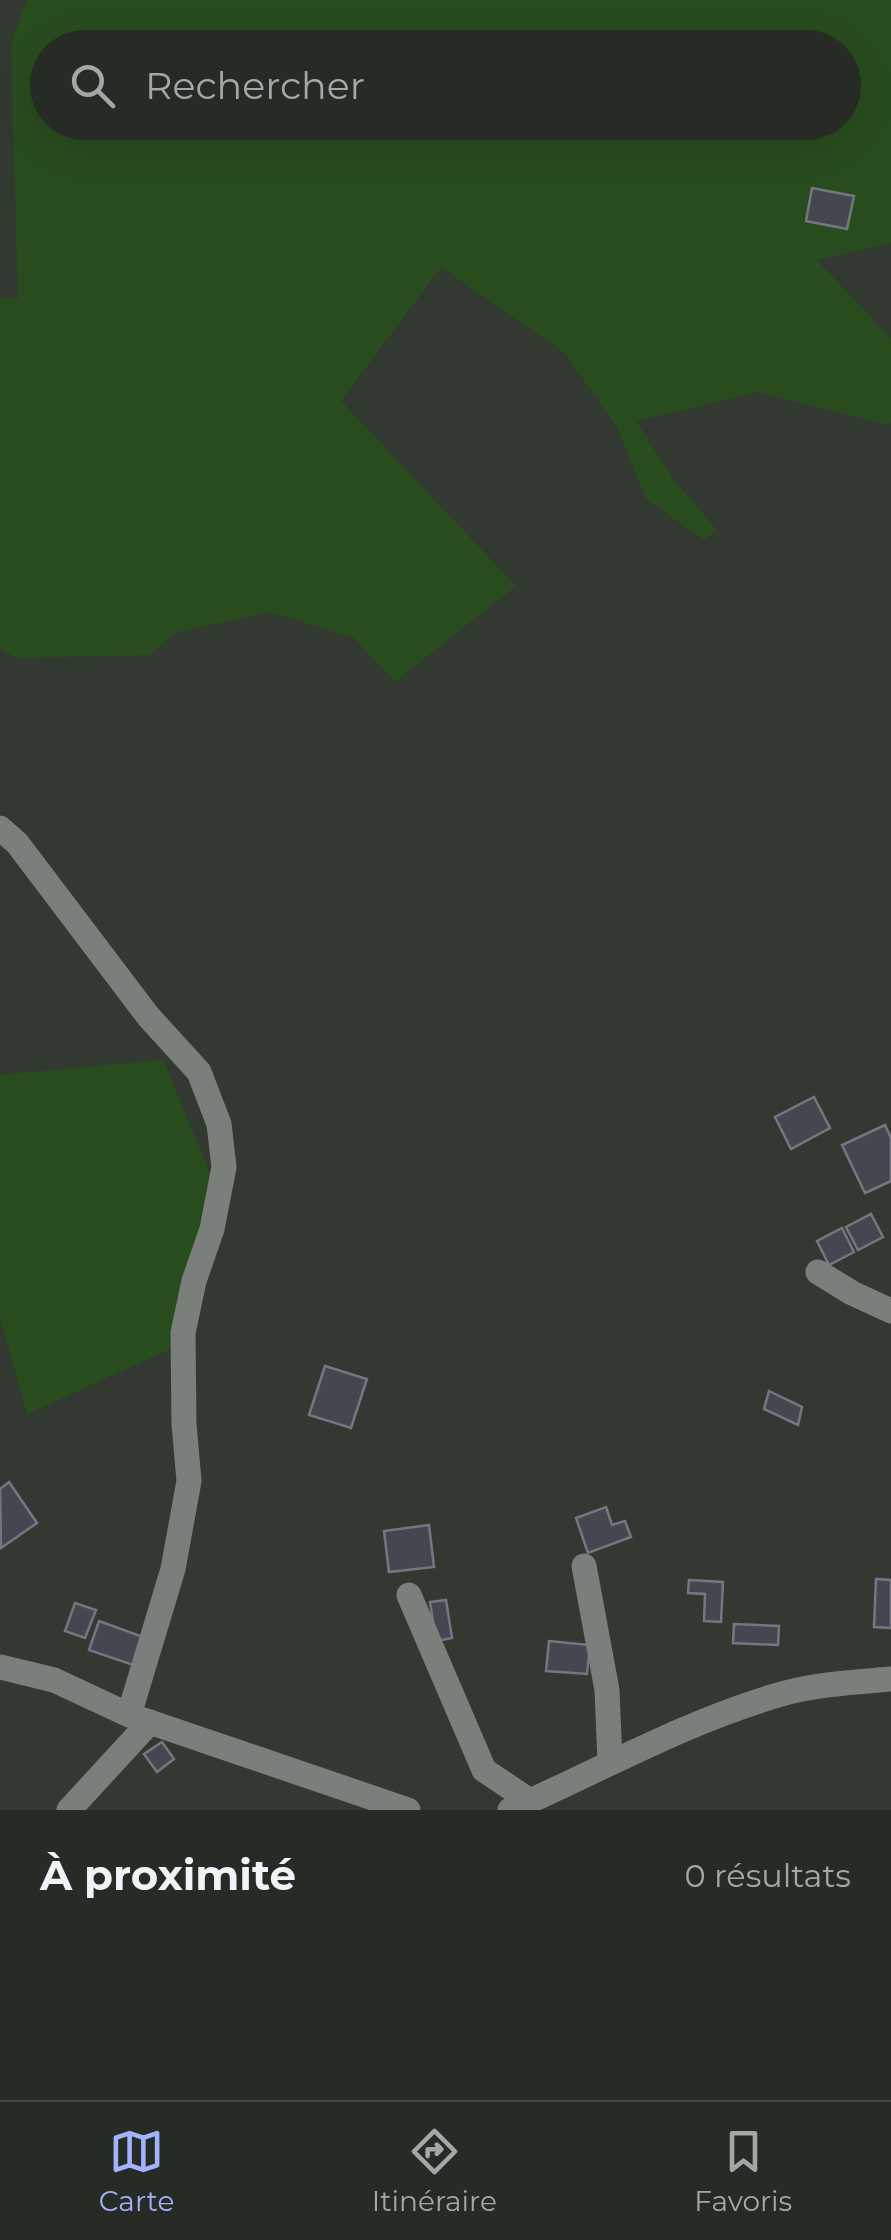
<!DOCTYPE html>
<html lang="fr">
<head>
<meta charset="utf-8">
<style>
	body { margin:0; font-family:Montserrat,sans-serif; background:#2e332d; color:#f1f3f6 }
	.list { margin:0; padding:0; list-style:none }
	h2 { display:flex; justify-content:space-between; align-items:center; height:130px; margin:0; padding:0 40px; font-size:42px }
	h2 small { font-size:32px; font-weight:400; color:#a4a7a7 }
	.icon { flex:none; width:55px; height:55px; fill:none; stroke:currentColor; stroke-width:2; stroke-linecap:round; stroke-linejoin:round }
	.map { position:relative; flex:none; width:891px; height:1810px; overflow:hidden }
	.search { position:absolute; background:#262b25; box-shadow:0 10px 40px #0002; left:30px; right:30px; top:30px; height:110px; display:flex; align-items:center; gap:25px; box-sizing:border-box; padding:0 35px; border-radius:55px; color:#a4a7a7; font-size:38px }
	.sheet { height:290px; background:#262b25 }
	nav { display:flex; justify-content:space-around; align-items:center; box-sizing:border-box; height:140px; border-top:2px solid #424742; background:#262b25; font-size:28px; color:#a4a7a7 }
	nav a { display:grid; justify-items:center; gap:5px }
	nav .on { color:#a3b2fd }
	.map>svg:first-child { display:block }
	.green { fill:#294c1f; fill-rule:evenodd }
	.building { fill:#444650; stroke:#747781; stroke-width:2.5 }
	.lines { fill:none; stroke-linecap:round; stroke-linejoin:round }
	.minor { stroke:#7b7f7b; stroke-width:25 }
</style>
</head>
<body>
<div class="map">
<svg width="891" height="1810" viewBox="0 0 891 1810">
	<rect width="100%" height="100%" fill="#323931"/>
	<path class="green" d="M27,0H891V243L817,260L891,339V422L889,425L758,392L636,421L673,479L717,530L704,540L646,499L618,429L565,353L441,267L341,401L516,586L395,682L354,638L271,612L177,632L150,655L17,658L0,649V297L18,299L11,43ZM48,48H844V122H48Z
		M163,1060L210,1173L175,1347L27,1414L0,1317V1075Z"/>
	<path class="building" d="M812,188L854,196L847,229L806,221Z
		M814,1097L830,1128L791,1149L775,1117Z
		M885,1125L891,1138V1181L865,1193L842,1145Z
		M871,1214L883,1237L858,1250L846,1227Z
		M842,1228L854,1252L829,1265L817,1241Z
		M325,1366L367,1379L351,1428L309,1415Z
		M769,1391L802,1407L798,1425L764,1409Z
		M9,1482L37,1523L1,1548L0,1489Z
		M606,1507L612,1525L625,1521L631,1537L588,1553L576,1518Z
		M429,1525L434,1567L389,1572L384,1531Z
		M876,1579L891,1580V1628L874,1627Z
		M689,1580L723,1582L721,1622L704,1621L705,1594L688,1593Z
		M446,1600L452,1638L436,1641L430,1602Z
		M75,1603L96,1610L85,1638L65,1631Z
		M99,1621L143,1637L133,1665L89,1650Z
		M734,1624L779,1626L778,1645L733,1643Z
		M549,1641L590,1645L587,1674L546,1671Z
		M162,1742L174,1759L157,1772L144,1754Z"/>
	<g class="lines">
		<path class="minor" d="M0,828L17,843L148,1016L199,1072L219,1124L224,1167L212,1229L194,1281L183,1333L184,1424L189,1481L173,1569L129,1715
			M818,1272L852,1293L891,1311
			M584,1566L607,1690L610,1762
			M409,1595L484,1770L530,1801
			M0,1667L54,1680L129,1715L408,1810
			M69,1810L150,1722
			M510,1810C601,1770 688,1720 785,1693C819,1684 856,1682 891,1679"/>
	</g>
</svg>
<div class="search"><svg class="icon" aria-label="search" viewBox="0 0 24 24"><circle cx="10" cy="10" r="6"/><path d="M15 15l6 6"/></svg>Rechercher</div>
</div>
<section class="sheet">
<h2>À proximité<small>0 résultats</small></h2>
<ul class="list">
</ul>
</section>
<nav>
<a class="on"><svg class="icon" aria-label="map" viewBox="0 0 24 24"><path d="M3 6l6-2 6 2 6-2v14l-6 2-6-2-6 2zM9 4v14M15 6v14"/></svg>Carte</a>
<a><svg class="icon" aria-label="directions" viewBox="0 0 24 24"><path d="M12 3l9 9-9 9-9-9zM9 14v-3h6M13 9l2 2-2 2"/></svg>Itinéraire</a>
<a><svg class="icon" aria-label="saved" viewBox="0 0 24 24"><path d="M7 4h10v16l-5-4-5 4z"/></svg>Favoris</a>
</nav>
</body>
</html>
